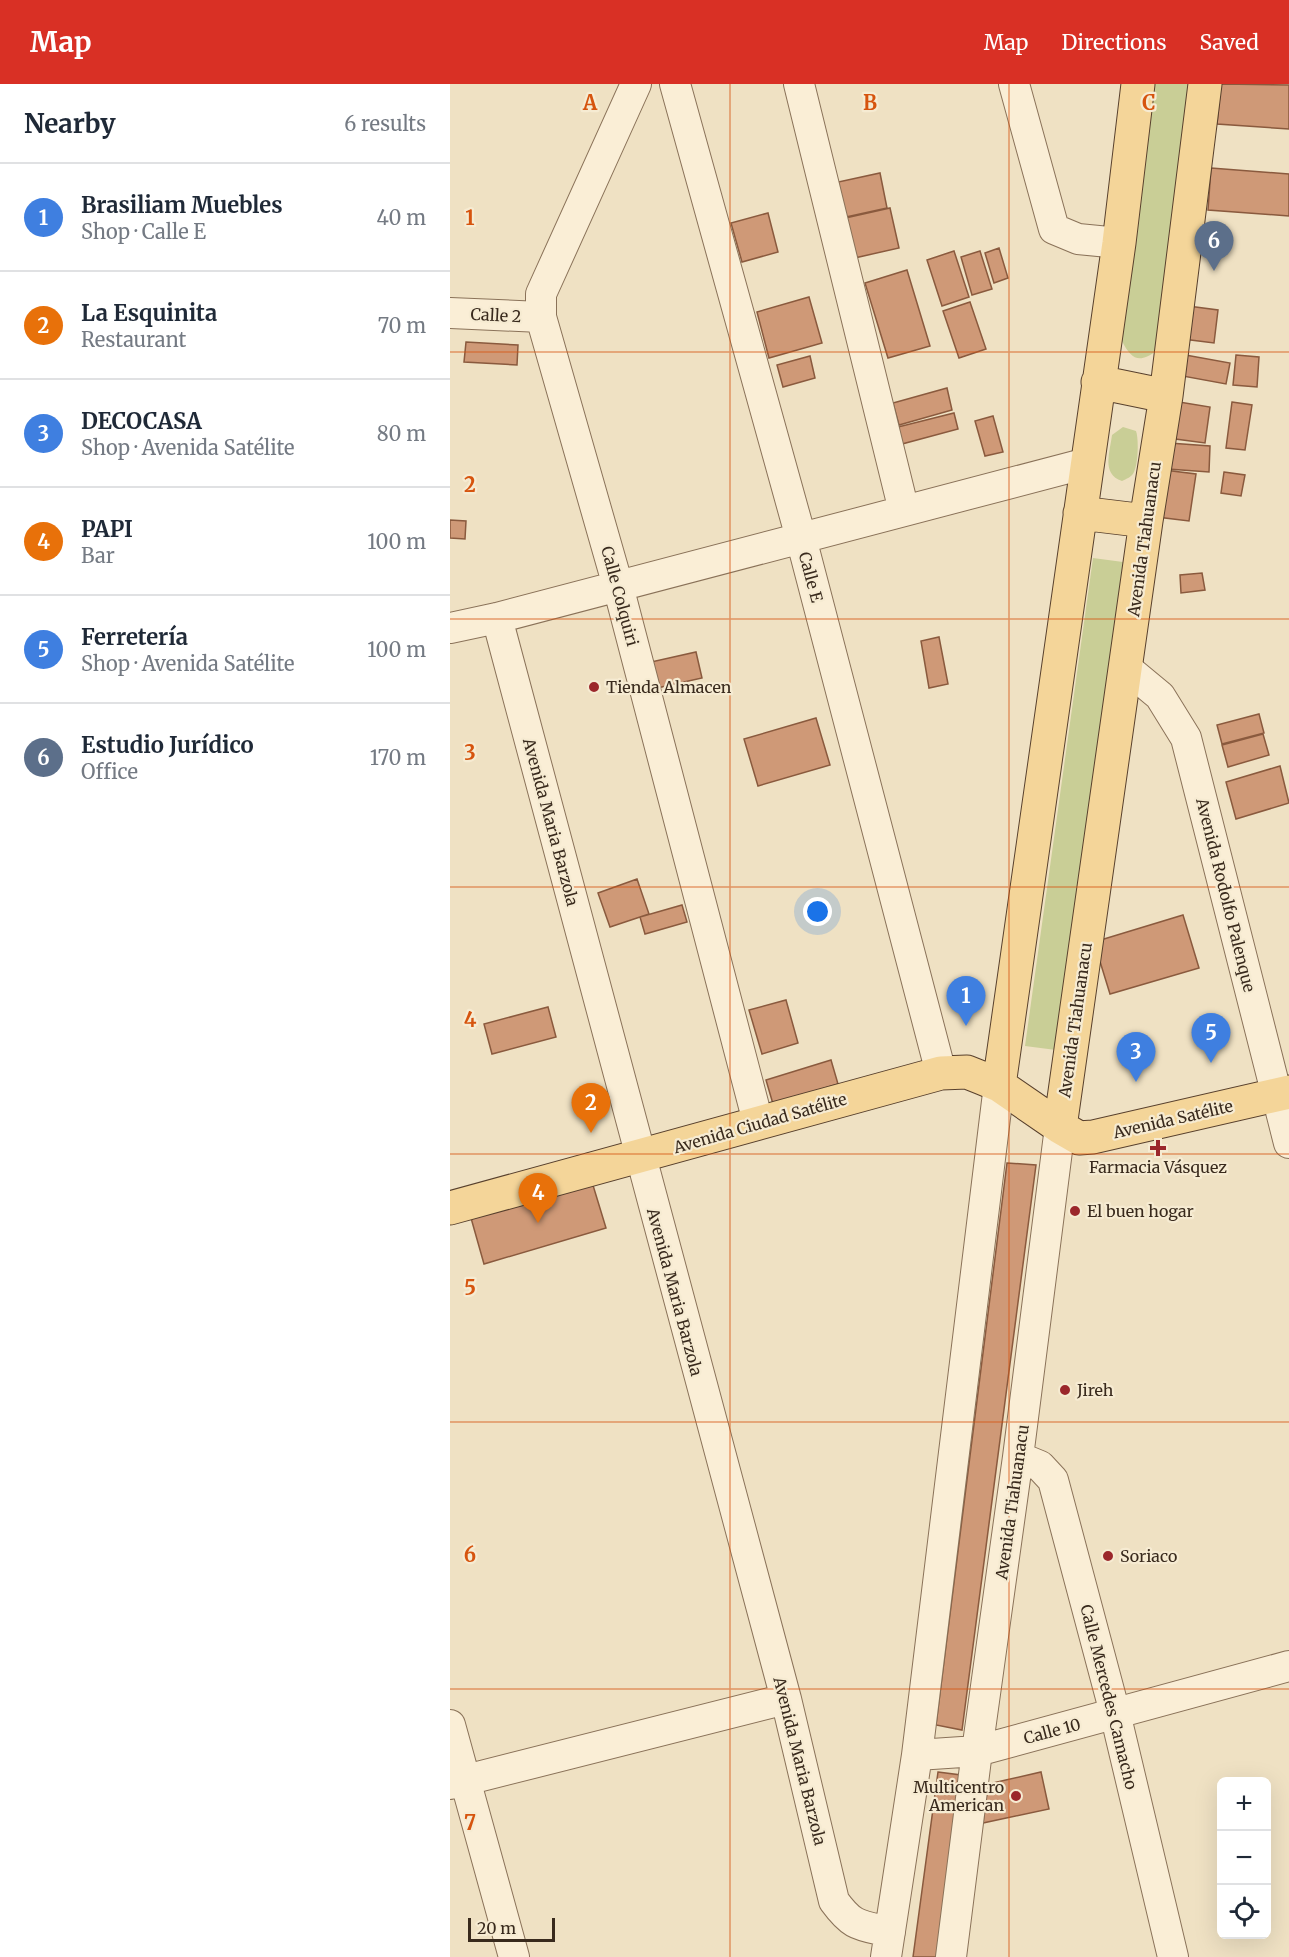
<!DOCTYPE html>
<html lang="en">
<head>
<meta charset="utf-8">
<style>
	body { margin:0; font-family:Merriweather,serif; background:#f6f6f7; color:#1f2937 }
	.controls { position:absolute; right:18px; bottom:18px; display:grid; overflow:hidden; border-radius:9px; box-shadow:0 6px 24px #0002 }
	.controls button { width:54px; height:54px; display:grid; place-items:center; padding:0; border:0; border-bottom:2px solid #e0e1e3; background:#fff; color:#1f2937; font:30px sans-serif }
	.scale { position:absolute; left:18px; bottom:15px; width:87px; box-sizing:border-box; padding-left:6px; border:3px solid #392a1d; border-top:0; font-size:16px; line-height:21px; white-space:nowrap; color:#392a1d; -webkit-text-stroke:4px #f6ebd2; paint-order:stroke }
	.you { position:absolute; left:368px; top:828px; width:21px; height:21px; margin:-15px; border:4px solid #fff; border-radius:50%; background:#1a73e8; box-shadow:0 0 0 9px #1a73e833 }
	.badge { display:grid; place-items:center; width:39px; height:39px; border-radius:50%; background:#d93025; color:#fff; font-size:20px; font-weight:700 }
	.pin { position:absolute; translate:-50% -50px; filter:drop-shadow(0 2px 3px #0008) }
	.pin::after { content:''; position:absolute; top:32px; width:21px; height:18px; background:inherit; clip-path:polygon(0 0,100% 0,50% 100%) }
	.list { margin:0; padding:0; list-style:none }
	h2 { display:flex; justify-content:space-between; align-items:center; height:78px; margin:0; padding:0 24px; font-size:26px }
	h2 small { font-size:20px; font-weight:400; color:#747a83 }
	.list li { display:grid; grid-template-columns:39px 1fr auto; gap:18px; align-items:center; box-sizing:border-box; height:108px; padding:0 24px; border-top:2px solid #e0e1e3 }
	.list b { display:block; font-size:22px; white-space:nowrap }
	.list p { margin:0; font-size:20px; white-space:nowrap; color:#747a83 }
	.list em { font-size:20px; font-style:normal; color:#747a83 }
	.icon { flex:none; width:33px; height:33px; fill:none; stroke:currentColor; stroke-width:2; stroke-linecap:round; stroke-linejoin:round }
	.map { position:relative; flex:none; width:839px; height:1873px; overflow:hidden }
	header { display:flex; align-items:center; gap:36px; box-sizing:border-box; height:84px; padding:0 30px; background:#d93025; color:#fff }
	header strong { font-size:28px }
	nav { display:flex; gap:33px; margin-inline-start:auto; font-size:21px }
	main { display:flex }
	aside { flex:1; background:#fff }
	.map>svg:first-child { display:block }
	.green { fill:#c9ce96 }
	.building { fill:#cf9977; stroke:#8a5a3e; stroke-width:1.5 }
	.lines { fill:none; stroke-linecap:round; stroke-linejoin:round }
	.minor-casing { stroke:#8a7259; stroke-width:32 }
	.major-casing { stroke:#58402d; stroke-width:35 }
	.minor { stroke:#faeed6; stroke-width:30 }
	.major { stroke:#f4d599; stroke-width:33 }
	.grid { fill:none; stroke:#d6540e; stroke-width:1.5; stroke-opacity:0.55 }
	.poi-dot { fill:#9b272b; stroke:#f6ebd2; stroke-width:2 }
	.labels { text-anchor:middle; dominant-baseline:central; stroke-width:4.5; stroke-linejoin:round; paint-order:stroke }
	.street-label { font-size:16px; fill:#392a1d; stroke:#f6ebd2 }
	.poi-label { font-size:16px; fill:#392a1d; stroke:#f6ebd2; text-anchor:start }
	.grid-label { font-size:20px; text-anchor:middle; font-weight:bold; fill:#d6540e; stroke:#f6ebd2; stroke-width:4.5; stroke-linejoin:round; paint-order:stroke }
</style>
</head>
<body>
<header>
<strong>Map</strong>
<nav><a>Map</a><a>Directions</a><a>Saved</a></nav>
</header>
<main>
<aside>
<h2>Nearby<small>6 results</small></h2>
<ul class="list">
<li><span class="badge" style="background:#3f7fe0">1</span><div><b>Brasiliam Muebles</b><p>Shop · Calle E</p></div><em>40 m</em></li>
<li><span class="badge" style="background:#e8710a">2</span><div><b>La Esquinita</b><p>Restaurant</p></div><em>70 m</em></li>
<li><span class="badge" style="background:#3f7fe0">3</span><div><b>DECOCASA</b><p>Shop · Avenida Satélite</p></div><em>80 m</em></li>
<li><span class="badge" style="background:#e8710a">4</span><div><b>PAPI</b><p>Bar</p></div><em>100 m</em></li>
<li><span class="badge" style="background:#3f7fe0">5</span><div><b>Ferretería</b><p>Shop · Avenida Satélite</p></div><em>100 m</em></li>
<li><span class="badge" style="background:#5c6f8a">6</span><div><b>Estudio Jurídico</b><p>Office</p></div><em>170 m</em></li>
</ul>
</aside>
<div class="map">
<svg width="839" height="1873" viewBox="0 0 839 1873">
	<rect width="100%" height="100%" fill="#efe1c3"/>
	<path class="green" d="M705,0H741L706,267C689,280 681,275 672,257Z
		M673,343L686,347C689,355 688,380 684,388C682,393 676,395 672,397C651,390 660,368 662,351Z
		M643,474L673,478L606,966L575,962Z"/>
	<path class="building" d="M771,0L839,1V45L767,40Z
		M761,84L839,90V132L758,126Z
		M430,89L437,124L387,135L379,100Z
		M440,124L449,164L400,175L391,135Z
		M318,129L328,168L292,178L281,139Z
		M549,164L558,194L544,199L535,169Z
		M504,167L519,213L492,222L477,176Z
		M530,167L542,205L522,211L511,173Z
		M457,186L480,262L438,274L415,199Z
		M359,213L372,259L319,274L307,228Z
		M520,218L536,265L509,274L493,227Z
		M738,222L768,226L764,259L733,255Z
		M16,258L68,261L67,281L14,278Z
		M730,270L780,279L776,300L727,291Z
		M786,271L809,273L807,303L783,301Z
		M360,272L365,294L333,303L327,281Z
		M497,304L502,326L449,341L443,319Z
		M723,317L760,323L755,359L718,354Z
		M782,318L802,321L795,366L776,364Z
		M504,329L508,345L452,360L448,343Z
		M543,332L553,368L535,372L525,337Z
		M719,359L760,362L759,388L718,385Z
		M714,386L746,390L739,437L707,433Z
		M774,388L795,391L791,412L771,409Z
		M0,436L16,437L15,455L0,454Z
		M752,489L755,506L731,509L730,491Z
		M489,553L498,600L479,604L471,557Z
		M246,568L252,594L207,604L201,578Z
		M809,630L814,649L772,660L767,641Z
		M366,634L380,681L308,702L294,655Z
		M813,650L819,671L778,683L772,661Z
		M830,682L839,719L786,735L776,698Z
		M187,795L199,830L160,843L148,809Z
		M232,821L237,838L195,850L190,833Z
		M733,831L749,884L660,910L644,858Z
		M336,916L348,959L312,970L299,926Z
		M98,923L106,953L42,970L34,940Z
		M381,976L388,1000L323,1020L316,996Z
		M557,1079L586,1081L512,1646L486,1641Z
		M142,1098L156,1144L34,1180L21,1134Z
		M488,1688L511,1691L487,1873H463Z
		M591,1688L599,1725L533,1739L538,1700Z"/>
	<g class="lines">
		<g class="minor-casing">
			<path id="minor" d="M186,0L91,210V233L168,502L308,1038
				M225,0L351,454L491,989
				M349,0L454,427
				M564,0L604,145L628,155L669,159
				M0,229L91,233
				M47,534L336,1615L384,1817C403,1843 409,1841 440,1848
				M0,544L47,534L637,379
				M675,583L710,612L736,654L839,1059
				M568,1373L590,1382L603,1396L665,1629L723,1873
				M0,1641L64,1873
				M467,1671L527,1667L839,1582
				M0,1700L336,1615
				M436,1873L467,1671L549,1001
				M501,1873L527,1667L568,1373L610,1043"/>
		</g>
		<g class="major-casing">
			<path id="major" d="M648,298L716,312
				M630,429L696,437
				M549,1001L669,159L688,0
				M610,1043L696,437L716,312L755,0
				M0,1124L491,989L517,988L532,994L549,1001L610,1043L629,1054L643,1053L839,1008"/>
		</g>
		<use href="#minor" class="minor"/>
		<use href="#major" class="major"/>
	</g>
	<path class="grid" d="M280,0V1873M559,0V1873M0,268H839M0,535H839M0,803H839M0,1070H839M0,1338H839M0,1605H839"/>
	<g class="poi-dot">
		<circle cx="144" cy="603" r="6"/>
		<path d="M705 1055h6v6h6v6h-6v6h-6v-6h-6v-6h6z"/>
		<circle cx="625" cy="1127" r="6"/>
		<circle cx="615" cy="1306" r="6"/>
		<circle cx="658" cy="1472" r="6"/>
		<circle cx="566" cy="1712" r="6"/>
	</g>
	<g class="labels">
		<g class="street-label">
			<text transform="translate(46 231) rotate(3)">Calle 2</text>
			<text transform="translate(694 455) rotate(-82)">Avenida Tiahuanacu</text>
			<text transform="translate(361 493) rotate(75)">Calle E</text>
			<text transform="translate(170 512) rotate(75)">Calle Colquiri</text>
			<text transform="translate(101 738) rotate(75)">Avenida Maria Barzola</text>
			<text transform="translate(776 811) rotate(76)">Avenida Rodolfo Palenque</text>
			<text transform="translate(625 936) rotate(-82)">Avenida Tiahuanacu</text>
			<text transform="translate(723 1035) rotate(-13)">Avenida Satélite</text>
			<text transform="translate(310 1039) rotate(-16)">Avenida Ciudad Satélite</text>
			<text transform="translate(225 1208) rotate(75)">Avenida Maria Barzola</text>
			<text transform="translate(562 1418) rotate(-82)">Avenida Tiahuanacu</text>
			<text transform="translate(659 1613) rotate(76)">Calle Mercedes Camacho</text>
			<text transform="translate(602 1647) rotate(-15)">Calle 10</text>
			<text transform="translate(350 1677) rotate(76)">Avenida Maria Barzola</text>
		</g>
		<g class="poi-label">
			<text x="156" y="603">Tienda Almacen</text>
			<text x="708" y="1083" text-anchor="middle">Farmacia Vásquez</text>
			<text x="637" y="1127">El buen hogar</text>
			<text x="627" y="1306">Jireh</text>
			<text x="670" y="1472">Soriaco</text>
			<text x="554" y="1703" text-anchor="end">Multicentro<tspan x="554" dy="18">American</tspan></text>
		</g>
	</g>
	<g class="grid-label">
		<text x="140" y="26">A</text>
		<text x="420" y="26">B</text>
		<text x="699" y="26">C</text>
		<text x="20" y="141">1</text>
		<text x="20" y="408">2</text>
		<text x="20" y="676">3</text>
		<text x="20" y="943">4</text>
		<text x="20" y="1211">5</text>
		<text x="20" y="1478">6</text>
		<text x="20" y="1746">7</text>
	</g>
</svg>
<div class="controls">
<button>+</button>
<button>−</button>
<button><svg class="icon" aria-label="locate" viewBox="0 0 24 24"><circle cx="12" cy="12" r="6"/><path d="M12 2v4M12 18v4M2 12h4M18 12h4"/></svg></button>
</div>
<div class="scale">20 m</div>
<div class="you"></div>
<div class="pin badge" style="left:516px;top:942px;background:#3f7fe0">1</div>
<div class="pin badge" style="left:141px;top:1049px;background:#e8710a">2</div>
<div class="pin badge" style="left:686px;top:998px;background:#3f7fe0">3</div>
<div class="pin badge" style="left:88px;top:1139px;background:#e8710a">4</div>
<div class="pin badge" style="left:761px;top:979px;background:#3f7fe0">5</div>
<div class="pin badge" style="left:764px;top:187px;background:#5c6f8a">6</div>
</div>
</main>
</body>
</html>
